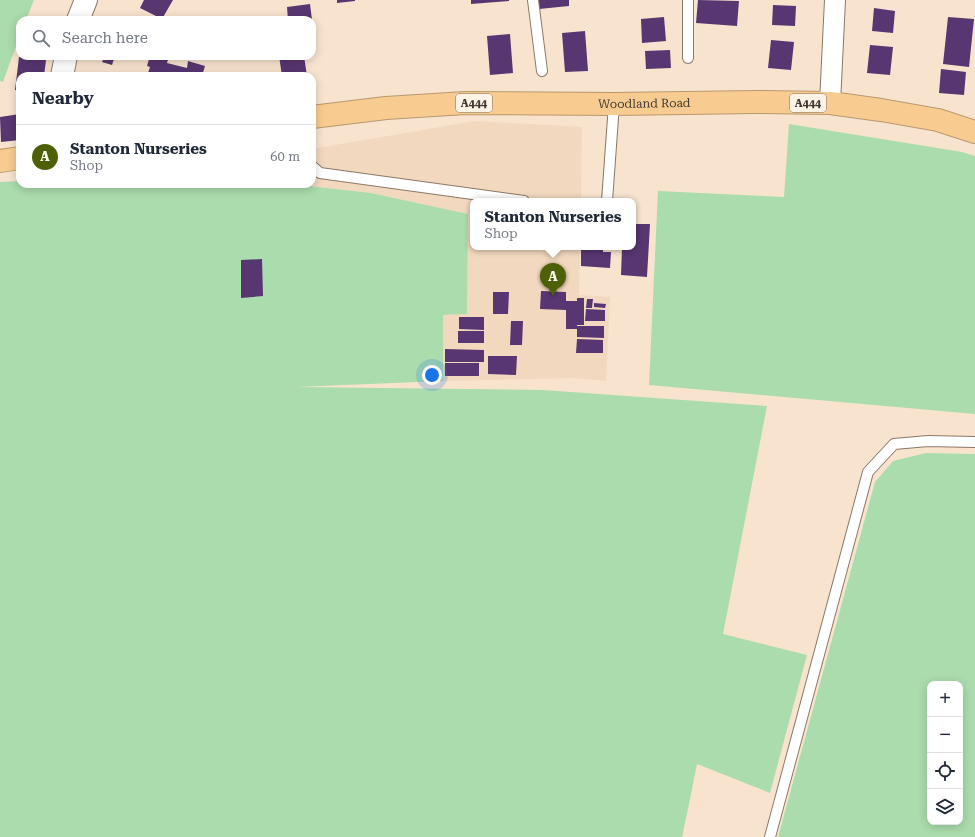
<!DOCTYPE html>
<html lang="en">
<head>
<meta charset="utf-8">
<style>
	body { margin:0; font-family:"Roboto Serif",serif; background:#f6f6f7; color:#1f2937 }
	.controls { position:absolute; right:12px; bottom:12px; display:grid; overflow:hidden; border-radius:8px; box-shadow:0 2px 10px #0003 }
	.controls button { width:36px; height:36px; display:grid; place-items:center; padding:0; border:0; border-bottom:1px solid #e0e1e3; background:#fff; color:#1f2937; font:20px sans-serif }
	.you { position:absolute; left:432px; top:375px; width:14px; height:14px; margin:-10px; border:3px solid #fff; border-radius:50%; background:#1a73e8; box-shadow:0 0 0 6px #1a73e833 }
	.badge { display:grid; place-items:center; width:26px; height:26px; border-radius:50%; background:#4d6005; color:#fff; font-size:13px; font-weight:700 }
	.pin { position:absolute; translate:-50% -33px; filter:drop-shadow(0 1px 2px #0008) }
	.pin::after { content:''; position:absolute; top:21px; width:14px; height:12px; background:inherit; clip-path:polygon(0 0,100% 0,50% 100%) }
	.popup { position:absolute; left:470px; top:198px; width:166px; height:52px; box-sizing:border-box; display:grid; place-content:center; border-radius:8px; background:#fff; filter:drop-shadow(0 1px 3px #0005); font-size:13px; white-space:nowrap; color:#747a83 }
	.popup b { font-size:15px; color:#1f2937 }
	.popup::after { content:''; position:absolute; left:50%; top:100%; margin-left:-8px; border:8px solid transparent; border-top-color:#fff }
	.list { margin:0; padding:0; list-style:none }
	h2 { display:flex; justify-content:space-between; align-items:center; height:52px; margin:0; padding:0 16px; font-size:17px }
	h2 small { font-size:13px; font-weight:400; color:#747a83 }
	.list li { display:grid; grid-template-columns:26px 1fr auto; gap:12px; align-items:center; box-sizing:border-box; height:64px; padding:0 16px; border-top:1px solid #e0e1e3 }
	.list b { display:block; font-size:15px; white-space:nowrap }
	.list p { margin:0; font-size:13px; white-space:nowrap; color:#747a83 }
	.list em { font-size:13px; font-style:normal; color:#747a83 }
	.icon { flex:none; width:22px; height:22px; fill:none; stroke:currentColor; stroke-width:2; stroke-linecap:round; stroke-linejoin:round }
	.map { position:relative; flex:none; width:975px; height:837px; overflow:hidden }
	.search { position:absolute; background:#fff; box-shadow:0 2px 10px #0003; left:16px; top:16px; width:300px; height:44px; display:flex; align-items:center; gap:10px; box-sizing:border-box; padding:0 14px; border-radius:12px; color:#747a83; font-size:15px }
	.panel { position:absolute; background:#fff; box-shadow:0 2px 10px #0003; left:16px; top:72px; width:300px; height:116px; border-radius:12px }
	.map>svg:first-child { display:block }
	.built { fill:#f2d8be }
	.green { fill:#abdcad; fill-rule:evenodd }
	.building { fill:#583671 }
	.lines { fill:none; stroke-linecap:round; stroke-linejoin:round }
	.lane-casing { stroke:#8b7866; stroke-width:12 }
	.street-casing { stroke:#8b7866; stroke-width:22 }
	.secondary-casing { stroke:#8b7866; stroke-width:24 }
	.highway-casing { stroke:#b8986f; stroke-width:24 }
	.lane { stroke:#fff; stroke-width:10 }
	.street { stroke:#fff; stroke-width:20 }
	.secondary { stroke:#fff; stroke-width:22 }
	.highway { stroke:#f8cc90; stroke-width:22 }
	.labels { text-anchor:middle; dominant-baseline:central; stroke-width:4; stroke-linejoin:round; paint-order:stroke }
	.shield { fill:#fff2e6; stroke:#7a7067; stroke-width:1 }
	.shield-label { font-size:11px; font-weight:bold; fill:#413831 }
	.street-label { font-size:12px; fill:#413831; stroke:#fff2e6 }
</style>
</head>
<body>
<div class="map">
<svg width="975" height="837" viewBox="0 0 975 837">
	<rect width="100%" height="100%" fill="#f8e3cf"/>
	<path class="built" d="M475,121L582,127L581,201H473V247H580L579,295L610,297L606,381L574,378L443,381V315L467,314L468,214L371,193L291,184H312V149Z"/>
	<path class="green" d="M0,0H34L26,20H20V35L3,82L0,81Z
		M789,124L962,152L975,156V414L649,385L658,191L784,197Z
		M20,181V184H291L371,193L468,214L467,314L443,315V381L296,387L543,390L767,406L723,634L807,655L770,793L697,764L689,804L682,837H0V182Z
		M926,453L975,454V837H778L875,482L893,461ZM930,684H960V822H930Z"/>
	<path class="building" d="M144,0H173L162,19L140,8Z
		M337,0H355V1L337,3Z
		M471,0H509V1L471,4Z
		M538,0H569V6L539,9Z
		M698,0L739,1L737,26L696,23Z
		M310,4L312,20H288L287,7Z
		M773,5L796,6L795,26L772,25Z
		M874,8L895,11L893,33L872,31Z
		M664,17L666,41L642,43L641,19Z
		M948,17L974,19L969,67L943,64Z
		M585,31L588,71L565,72L562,33Z
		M510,34L513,73L490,75L487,36Z
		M771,40L794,42L791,70L768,68Z
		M870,45L893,47L890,75L867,73Z
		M670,50L671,68L646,69L645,51Z
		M28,56H43V59L46,60L44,76H20V91L15,90L19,57L27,58Z
		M91,56H115L112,65L102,62L103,60Z
		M150,56H169L167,63L187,68L188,61L205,66L202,76H147L150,67L147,66Z
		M279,56H304L307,76H282Z
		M941,69L966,72L964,95L939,93Z
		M20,114V140L1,142L0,117Z
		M633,224H650L647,277L621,275L622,247H633Z
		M581,247H611V250L603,249V252H611L610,268L581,266Z
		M262,259L263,296L241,298V260Z
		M541,291L566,292V301H577V298H584V325H577V326H604V338L577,337V329H566V310L540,309Z
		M493,292H509L508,314H493Z
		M587,299H593L592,308H586Z
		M594,303L606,304L605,308L594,307Z
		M586,309L605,310V321H585Z
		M459,317H484V330L459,329Z
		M511,321H523L522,345H510Z
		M458,331H484V343H458Z
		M577,339L603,340V353H576Z
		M445,349L484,350V362H445Z
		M488,356H517L516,375L488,374Z
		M445,363H479V376H445Z"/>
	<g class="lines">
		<g class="lane-casing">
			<path id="lane" d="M533,0L542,71
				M688,0V58
				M312,166L320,173L524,201
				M607,201L614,104
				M770,837L868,472L894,444L928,441L975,442"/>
		</g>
		<g class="street-casing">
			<path id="street" d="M830,103L835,0"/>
		</g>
		<g class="secondary-casing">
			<path id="secondary" d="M78,20L86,0
				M62,76L66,56"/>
		</g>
		<g class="highway-casing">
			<g id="highway">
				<path id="s1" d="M312,117L386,108L465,103L614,104L756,102L830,103L881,110L938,120L975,132"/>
				<path d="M0,161L20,158"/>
			</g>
		</g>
		<use href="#lane" class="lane"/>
		<use href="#street" class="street"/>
		<use href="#secondary" class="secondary"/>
		<use href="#highway" class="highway"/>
	</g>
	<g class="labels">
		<g class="shield">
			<rect x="456" y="94" width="36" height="18" rx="3"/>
			<rect x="790" y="94" width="36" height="18" rx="3"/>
		</g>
		<g class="shield-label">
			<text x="474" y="103">A444</text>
			<text x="808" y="103">A444</text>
		</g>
		<g class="street-label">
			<text stroke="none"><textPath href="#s1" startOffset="333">Woodland Road</textPath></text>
		</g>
	</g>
</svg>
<div class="controls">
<button>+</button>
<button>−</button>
<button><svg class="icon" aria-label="locate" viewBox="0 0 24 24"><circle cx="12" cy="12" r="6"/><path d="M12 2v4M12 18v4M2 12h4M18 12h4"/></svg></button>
<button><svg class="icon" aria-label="layers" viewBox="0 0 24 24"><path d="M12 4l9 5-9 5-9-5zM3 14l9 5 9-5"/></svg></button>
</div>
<div class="you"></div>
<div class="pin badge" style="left:553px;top:296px">A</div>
<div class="popup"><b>Stanton Nurseries</b>Shop</div>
<div class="search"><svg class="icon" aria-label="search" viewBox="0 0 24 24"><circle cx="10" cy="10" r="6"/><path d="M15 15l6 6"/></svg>Search here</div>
<section class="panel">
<h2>Nearby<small></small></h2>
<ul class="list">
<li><span class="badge">A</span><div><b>Stanton Nurseries</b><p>Shop</p></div><em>60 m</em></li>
</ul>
</section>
</div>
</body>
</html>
